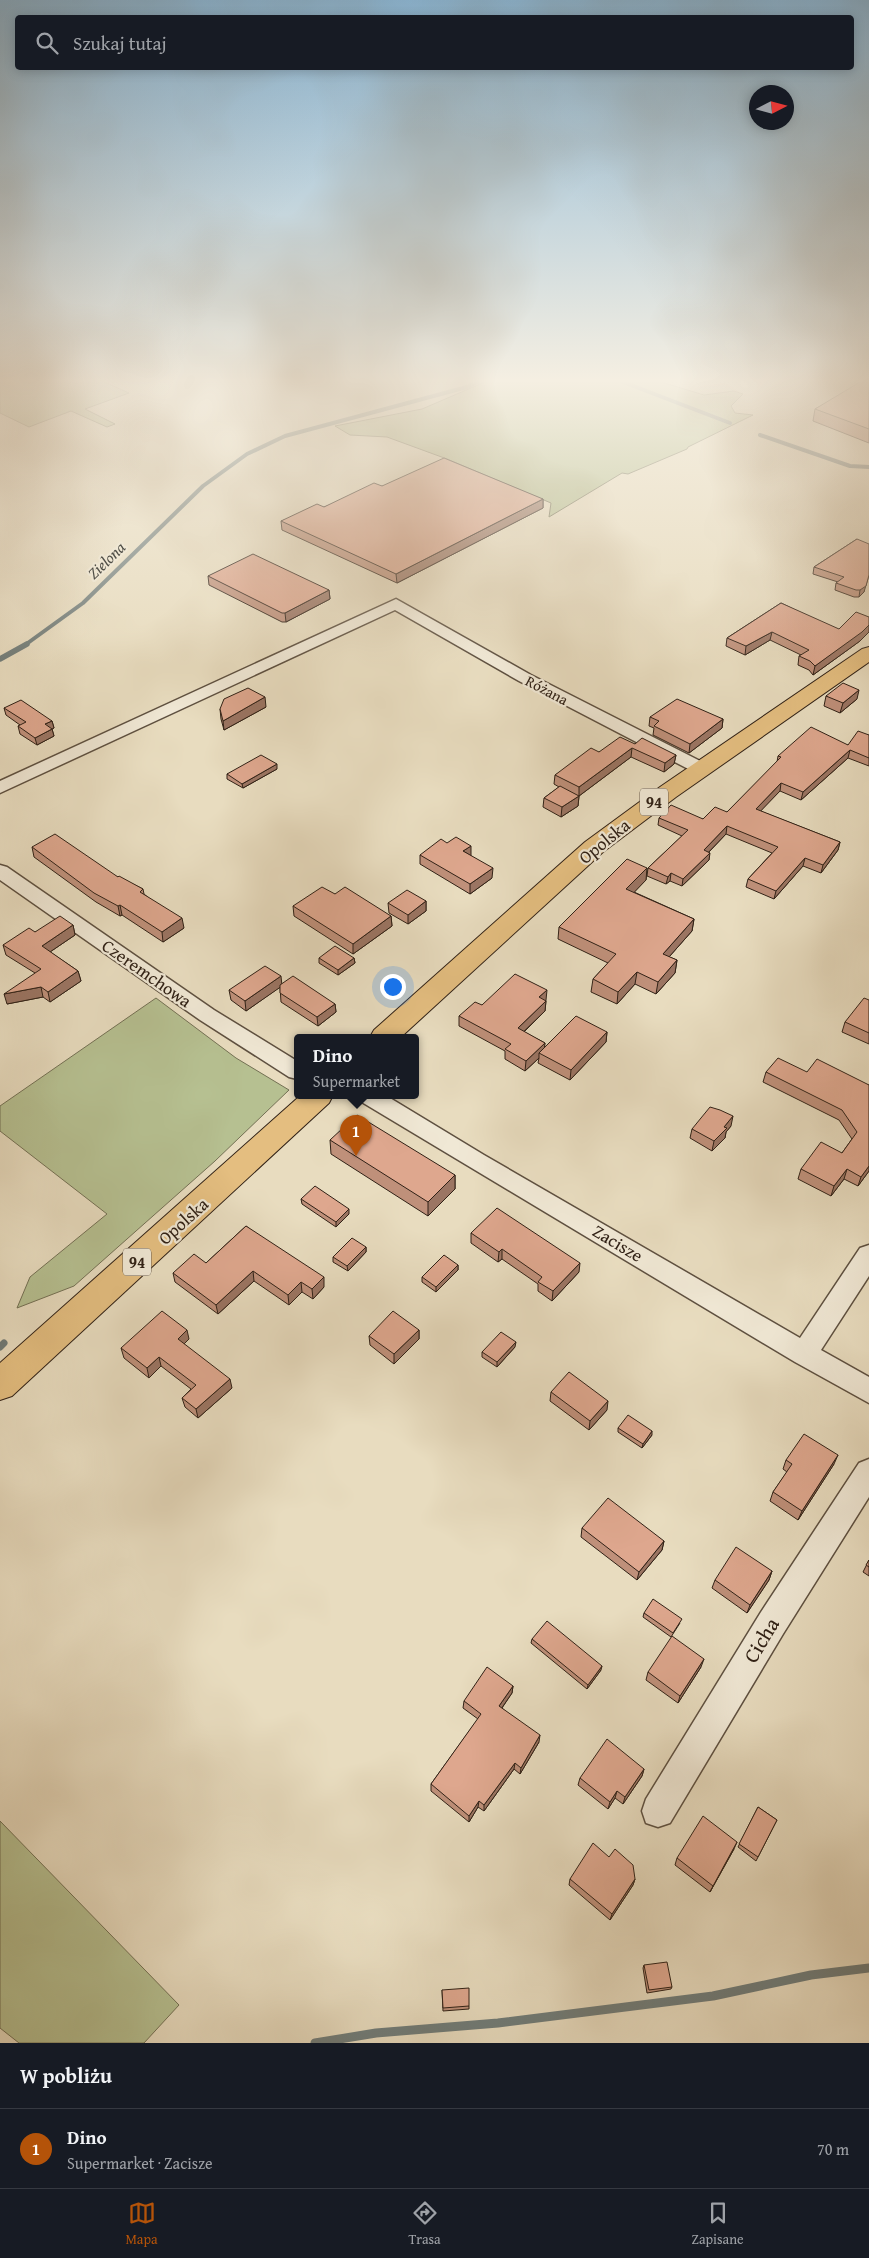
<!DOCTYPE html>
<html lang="pl">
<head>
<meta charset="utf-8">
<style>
	body { margin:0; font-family:"Gentium Book Plus",serif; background:#242831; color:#f1f3f6 }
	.compass { position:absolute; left:749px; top:85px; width:45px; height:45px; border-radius:50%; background:#171b24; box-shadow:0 2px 12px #0003; rotate:84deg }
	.you { position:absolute; left:392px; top:986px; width:18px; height:18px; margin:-12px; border:4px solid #fff; border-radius:50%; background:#1a73e8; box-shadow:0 0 0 8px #1a73e833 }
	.badge { display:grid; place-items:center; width:32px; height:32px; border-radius:50%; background:#b45309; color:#fff; font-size:16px; font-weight:700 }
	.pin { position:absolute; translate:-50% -41px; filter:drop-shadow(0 1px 2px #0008) }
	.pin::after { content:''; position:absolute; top:26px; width:18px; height:15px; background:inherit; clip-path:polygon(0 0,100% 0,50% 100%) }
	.popup { position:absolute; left:294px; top:1034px; width:125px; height:65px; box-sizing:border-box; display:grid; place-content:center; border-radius:5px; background:#171b24; filter:drop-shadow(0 1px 4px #0005); font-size:16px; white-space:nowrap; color:#9ea1a6 }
	.popup b { font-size:19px; color:#f1f3f6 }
	.popup::after { content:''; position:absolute; left:50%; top:100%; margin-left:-10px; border:10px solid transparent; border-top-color:#171b24 }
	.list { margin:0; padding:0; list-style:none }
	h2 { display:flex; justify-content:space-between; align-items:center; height:65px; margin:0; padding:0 20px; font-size:21px }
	h2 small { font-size:16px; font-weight:400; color:#9ea1a6 }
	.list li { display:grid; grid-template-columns:32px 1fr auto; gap:15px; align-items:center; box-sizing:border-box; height:80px; padding:0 20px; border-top:1px solid #363941 }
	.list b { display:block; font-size:19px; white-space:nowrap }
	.list p { margin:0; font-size:16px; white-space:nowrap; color:#9ea1a6 }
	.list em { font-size:16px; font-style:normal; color:#9ea1a6 }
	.icon { flex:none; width:28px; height:28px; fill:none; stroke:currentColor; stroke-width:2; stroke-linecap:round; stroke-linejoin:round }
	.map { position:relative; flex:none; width:869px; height:2043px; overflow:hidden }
	.search { position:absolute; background:#171b24; box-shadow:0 2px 12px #0003; left:15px; right:15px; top:15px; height:55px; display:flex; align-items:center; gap:12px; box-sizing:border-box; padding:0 18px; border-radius:5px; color:#9ea1a6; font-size:19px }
	.sheet { height:145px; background:#171b24 }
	nav { display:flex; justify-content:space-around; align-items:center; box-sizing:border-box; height:70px; border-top:1px solid #363941; background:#171b24; font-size:14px; color:#9ea1a6 }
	nav a { display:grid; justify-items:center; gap:2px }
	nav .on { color:#b45309 }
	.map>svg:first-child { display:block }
	.green { fill:#b6c091; stroke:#737054 }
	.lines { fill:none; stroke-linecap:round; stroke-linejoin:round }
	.stream-far3 { stroke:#707c79; stroke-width:4 }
	.stream-far2 { stroke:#707c79; stroke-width:5.5 }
	.stream-far1 { stroke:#707c79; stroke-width:7 }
	.stream { stroke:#707c79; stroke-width:9 }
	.minor-casing { stroke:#5e5040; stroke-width:3 }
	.primary-casing { stroke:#302116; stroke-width:2 }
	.minor { fill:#f0e8d5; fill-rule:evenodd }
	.primary { fill:#e4be80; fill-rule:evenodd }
	.wall { fill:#bf907a; stroke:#302116 }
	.shaded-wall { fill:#9b7563; stroke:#302116 }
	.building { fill:#dea78e; stroke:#302116 }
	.labels { text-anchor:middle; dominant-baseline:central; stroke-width:4.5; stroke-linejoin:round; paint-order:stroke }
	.far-street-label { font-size:15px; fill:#302116; stroke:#f0e8d5 }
	.far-water-label { font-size:16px; font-style:italic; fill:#504f48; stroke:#f0e8d5 }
	.shield { fill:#f0e8d5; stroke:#6a5d4f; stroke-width:1 }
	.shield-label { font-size:16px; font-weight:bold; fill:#302116 }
	.street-label { font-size:18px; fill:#302116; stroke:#f0e8d5 }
	.near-street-label { font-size:21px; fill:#302116; stroke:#f0e8d5 }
</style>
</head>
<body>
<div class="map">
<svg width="869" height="2043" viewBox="0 0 869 2043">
	<rect width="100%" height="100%" fill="#e8dcbf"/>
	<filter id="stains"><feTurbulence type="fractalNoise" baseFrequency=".004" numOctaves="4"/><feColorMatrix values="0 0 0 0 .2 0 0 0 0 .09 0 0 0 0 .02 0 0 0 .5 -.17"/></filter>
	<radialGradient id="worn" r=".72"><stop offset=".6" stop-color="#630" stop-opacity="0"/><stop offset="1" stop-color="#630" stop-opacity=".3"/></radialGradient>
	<path class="green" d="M0,382H104L129,393L85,409L115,424L107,427L71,411L29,427L0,413Z
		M485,382H661L704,395L734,391L743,394L731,406L735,413L753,415L688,447L687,449L628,474L622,473L549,517L551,503L447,459L387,437L350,435L335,426L422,409Z
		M156,998L236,1058L289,1090L215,1161L74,1286L17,1308L30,1277L107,1214L0,1131V1106Z
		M0,1821L179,2005L144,2043H19L0,2028Z"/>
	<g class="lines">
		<path class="stream-far3" d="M623,382L730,423
			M760,435L850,466L869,467
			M25,645L83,603L203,486L247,454L285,436L467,387L477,382"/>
		<path class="stream-far2" d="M0,659L27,644"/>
		<path class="stream-far1" d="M0,1347L4,1343"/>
		<path class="stream" d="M315,2043L376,2033L498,2023L713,1996L811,1975L869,1968"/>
		<g class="minor-casing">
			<path id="minor" d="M396,599L531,675L708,765L711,769L708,773H696L519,681L395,610L0,793V781Z
				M0,865L7,867L214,1010L297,1061V1079L289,1077L200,1020L0,880Z
				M357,1095H385L484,1155L800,1338L860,1248L869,1245V1276L821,1350L869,1377V1403L795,1362L360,1101Z
				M869,1459V1497L783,1634L670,1823L658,1827L646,1823L642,1811L646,1799L761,1612L859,1463Z"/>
		</g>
		<g class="primary-casing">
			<path id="primary" d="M869,647V662L676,797L603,852L401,1037H370L374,1030L585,842L660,787L862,649Z
				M301,1095H333L329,1103L12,1396L0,1400V1363Z"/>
		</g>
		<use href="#minor" class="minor"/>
		<use href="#primary" class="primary"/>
	</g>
	<path class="wall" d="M869,382V443L813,421L815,409Z
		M382,486L543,499V508L397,583L282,530L281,521L324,507Z
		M857,539L864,592L859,597H854L835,590L836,583L838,582L813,574L814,567Z
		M208,576L329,590L330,599L286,622H282L209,585Z
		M781,603L860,641L813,675L809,670L798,665L799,656L801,655L770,640L745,655L726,646L727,638Z
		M826,696L857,699L840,713L824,706Z
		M266,707L224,730L221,719L220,709Z
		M4,708L52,721L54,728L52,729L54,736L37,745L20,734L18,726L20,725L6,715Z
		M650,717L723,719L722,728L689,753L653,735L654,728L649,726Z
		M869,735V766L848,758L801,800L780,791L760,811L840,842L838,850L821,873L803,866L774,899L746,887L748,879L772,853L726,834L709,852V860L682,886L670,881L666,884L647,876L648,868L682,836L658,825L659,818L703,819L727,812L777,762L778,756L848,745Z
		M635,744L676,755L674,764L664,772L631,757L579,796L578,806L561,817L543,807L544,798L559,787L554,784L555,775L599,752Z
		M277,769L243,788L227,779V774Z
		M32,847L118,877L143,889L144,894L184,928L163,942L122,915L120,916L96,902L34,857Z
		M420,855L471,856L492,878L470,894L420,864Z
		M647,868L646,880L634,892L694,919L692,931L669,957L677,960L675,973L656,994L635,984L617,1004L591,992L593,979L608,963L558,939L559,927Z
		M335,894L391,916L392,926L353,954L294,916L293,906Z
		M426,901V911L408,924L389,913L388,903Z
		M73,925L75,935L50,952L78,971L81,981L50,1002L43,997L7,1004L35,973L6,955L3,945L35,932Z
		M319,958H354L355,963L338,975L319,963Z
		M282,984L335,1004L336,1012L318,1026L281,1002L280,987L246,1011L231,1000L229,990Z
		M546,1000L545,1011L524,1032L545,1043L544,1048L607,1032L606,1042L570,1080L538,1063L539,1058L525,1071L505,1059V1051L459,1026V1016L482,1005Z
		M869,1000V1044L842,1032L845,1022Z
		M766,1072L869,1085V1171L858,1186L844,1179L831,1196L798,1179L801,1169L842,1153L852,1139L839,1120L763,1082Z
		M731,1126L726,1132L725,1138L712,1151L690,1138L692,1129Z
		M330,1140L455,1175V1189L428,1216L331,1154Z
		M301,1199L349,1214L336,1227L302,1204Z
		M246,1226L324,1287L313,1299L302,1292L289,1305L254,1281L218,1314L175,1282L173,1273L206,1263Z
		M471,1233L579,1272L552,1301L538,1291V1284L502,1259L498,1262L471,1243Z
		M366,1247V1252L348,1271L333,1262V1257Z
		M458,1265V1270L436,1292L422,1282V1277Z
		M419,1330V1339L394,1364L370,1345L369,1336Z
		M189,1339L184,1344L232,1388L198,1418L185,1407L182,1398L191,1389L161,1366L149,1378L124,1358L121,1348Z
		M515,1347L497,1367L482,1357V1352Z
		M551,1392L607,1410L589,1430L550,1401Z
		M618,1428L652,1435L642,1448L618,1432Z
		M786,1460L834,1464L798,1520L770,1501L773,1492L787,1472L783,1469Z
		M582,1528L664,1541L662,1550L637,1580L581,1537Z
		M869,1560V1576L863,1572Z
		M772,1571L769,1580L747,1613L712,1588L715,1580Z
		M644,1613L680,1623L671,1637L643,1617Z
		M532,1639L601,1670L587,1689L531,1643Z
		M701,1667L678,1703L646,1680L648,1672Z
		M513,1686L512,1693L502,1708L539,1742L520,1774L514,1769L484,1811L478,1807L469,1822L431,1791V1784L478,1719L463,1708L464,1701Z
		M644,1769L642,1776L623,1804L615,1798L608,1809L578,1785L580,1778Z
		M758,1807L777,1820L756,1861L738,1847Z
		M734,1849L710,1892L675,1865L677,1858Z
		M570,1879H635L633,1885L610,1920L569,1885Z
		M644,1965L672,1987L671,1989L647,1993L643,1968Z
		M442,1990L469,2006V2009L443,2011Z"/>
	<path class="shaded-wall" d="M543,499V508L397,583L396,574Z
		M869,575L864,592L859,597L860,590Z
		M329,590L330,599L286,622L285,613Z
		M869,625V632L860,641L813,675L815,666Z
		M772,632L770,640L745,655L746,646Z
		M859,690L857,699L840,713L843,703Z
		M265,697L266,707L224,730L223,721Z
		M723,719L722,728L689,753L690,744Z
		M52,721L54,728L46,732L45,724Z
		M52,729L54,736L37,745L35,738Z
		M632,748L631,757L579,796L578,806L561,817L562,807L579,796V787Z
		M850,750L848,758L801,800L803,792Z
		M676,755L674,764L664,772L665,763Z
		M277,764V769L243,788L242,784Z
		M781,783L780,791L755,817L756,809Z
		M727,826L726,834L703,858L704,850Z
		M840,842L838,850L821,873L823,865Z
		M471,846V856L463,851Z
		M710,853L709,860L682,886L683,879Z
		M805,858L803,866L774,899L776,891Z
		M493,868L492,878L470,894V884Z
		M647,868L646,880L625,902L626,889Z
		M671,873L670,881L666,884L668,877Z
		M426,901V911L408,924V915Z
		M120,905L122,915L120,916L118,906Z
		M391,916L392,926L353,954V944Z
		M182,918L184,928L163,942L162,932Z
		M694,919L692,931L661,966L663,954Z
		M73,925L75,935L44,956L42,946Z
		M354,958L355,963L338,975V970Z
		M677,960L675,973L656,994L658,982Z
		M78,971L81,981L50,1002L48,992Z
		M637,972L635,984L617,1004L618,992Z
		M281,976L282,986L246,1011L245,1001Z
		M41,987L43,997L7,1004L4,994Z
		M547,990L546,1000L539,1007V997Z
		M546,1001L545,1011L517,1038L518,1028Z
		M335,1004L336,1012L318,1026L317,1017Z
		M607,1032L606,1042L570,1080L571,1070Z
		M545,1043L544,1053H539V1058L525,1071L526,1061Z
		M733,1116L731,1126L726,1132L725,1138L712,1151L714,1141L724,1127Z
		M869,1166V1171L858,1186L861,1177Z
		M847,1169L844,1179L831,1196L834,1186Z
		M455,1175V1189L428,1216V1202Z
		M349,1209V1214L336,1227V1222Z
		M366,1247V1252L348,1271L347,1266Z
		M502,1249V1259L498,1262L499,1252Z
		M580,1263L579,1272L552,1301L553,1291Z
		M458,1265V1270L436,1292V1287Z
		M253,1271L254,1281L218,1314L216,1305Z
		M324,1277V1287L313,1299L312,1289Z
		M301,1282L302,1292L289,1305L288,1295Z
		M187,1330L189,1339L180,1348L178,1339Z
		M419,1330V1339L394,1364V1354Z
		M516,1342L515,1347L497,1367V1362Z
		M159,1357L161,1366L149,1378L147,1368Z
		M230,1379L232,1388L198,1418L196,1409Z
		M608,1401L607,1410L589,1430L590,1421Z
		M652,1431V1435L642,1448L643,1444Z
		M838,1455L834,1464L798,1520L802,1511Z
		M664,1541L662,1550L637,1580L639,1572Z
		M772,1571L769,1580L747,1613L750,1605Z
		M704,1659L701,1667L678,1703L680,1696Z
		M602,1666L601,1670L587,1689L588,1685Z
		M513,1686L512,1693L499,1712V1706Z
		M540,1735L539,1742L520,1774L521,1768Z
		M515,1763L514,1769L484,1811V1805Z
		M644,1769L642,1776L623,1804L625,1797Z
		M617,1791L615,1798L608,1809L610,1802Z
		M479,1801L478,1807L469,1822V1816Z
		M737,1842L734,1849L710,1892L713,1886Z
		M635,1879L633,1885L610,1920L612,1914Z"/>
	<path class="building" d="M860,382H869V429L815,409Z
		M444,458L543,499L396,574L281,521L317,504L324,507L374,483L382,486Z
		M857,539L869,544V575L866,586L860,590H856L836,583L844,577L814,567Z
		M253,554L329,590L285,613H282L208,576Z
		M781,603L839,629L856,612L869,617V625L862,632L815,666L810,661L799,656L809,650L772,632L746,646L727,638Z
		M843,683L859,690L843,703L826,696Z
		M248,688L265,697L223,721L220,709L224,699Z
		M677,699L723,719L690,744L654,726L659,721L650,717Z
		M21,700L52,721L45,724L52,729L35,738L18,726L26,722L4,708Z
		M811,727L848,745L858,731L869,735V758L850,750L803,792L781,783L756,809L840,842L823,865L805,858L776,891L748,879L778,847L727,826L704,850L710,853L683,879L671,873L668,877L648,868L688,830L659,818L671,805L703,819L715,807L727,812L781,757L778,756Z
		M620,737L635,744L642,738L676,755L665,763L632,748L579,787L555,775L591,748L599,752Z
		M261,755L277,764L242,784L227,774Z
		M560,786L579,796L562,807L544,798Z
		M55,834L118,877L119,876L143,889L140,892L182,918L162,932L120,905L118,906L94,893L32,847Z
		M456,837L471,846L463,851L493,868L470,884L420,855L441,839L447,843Z
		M627,859L647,868L626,889L694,919L663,954L677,960L658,982L637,972L618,992L593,979L616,954L559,927Z
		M322,887L335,894L345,887L391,916L353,944L293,906Z
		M407,890L426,901L408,915L388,903Z
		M60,916L73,925L42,946L78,971L48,992L41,987L4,994L41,969L3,945L29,928L35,932Z
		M335,946L354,958L338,970L319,958Z
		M265,966L281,976L245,1001L229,990Z
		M515,974L547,990L539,997L546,1001L518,1028L545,1043L526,1061L505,1049L511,1044L459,1016L475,1002L482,1005Z
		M293,976L335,1004L317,1017L280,993V985Z
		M864,998L869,1000V1033L845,1022Z
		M576,1016L607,1032L571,1070L539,1053Z
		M778,1058L807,1072L817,1059L869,1085V1166L861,1177L847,1169L834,1186L801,1169L821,1142L842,1153L857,1132L842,1110L766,1072Z
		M710,1107L720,1110L733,1116L724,1127L727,1128L714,1141L692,1129Z
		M357,1115L455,1175L428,1202L330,1140Z
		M315,1186L349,1209L336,1222L301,1199Z
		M497,1208L580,1263L553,1291L538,1282L542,1277L502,1249L499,1252L471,1233Z
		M246,1226L324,1277L312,1289L301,1282L288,1295L253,1271L216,1305L173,1273L194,1254L206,1263Z
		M352,1238L366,1247L347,1266L333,1257Z
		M444,1255L458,1265L436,1287L422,1277Z
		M162,1311L187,1330L178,1339L230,1379L196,1409L182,1398L196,1385L159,1357L147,1368L121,1348Z
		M393,1311L419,1330L394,1354L369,1336Z
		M501,1332L516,1342L497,1362L482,1352Z
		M569,1372L608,1401L590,1421L551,1392Z
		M628,1415L652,1431L643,1444L618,1428Z
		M804,1434L838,1455L802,1511L773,1492L792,1464L786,1460Z
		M608,1498L664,1541L639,1572L582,1528Z
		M736,1547L772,1571L750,1605L715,1580Z
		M869,1560V1567L866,1565Z
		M653,1599L682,1619L673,1633L644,1613Z
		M547,1621L602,1666L588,1685L532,1639Z
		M672,1636L704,1659L680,1696L648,1672Z
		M487,1667L513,1686L499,1706L540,1735L521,1768L515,1763L484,1805L479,1801L469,1816L431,1784L481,1714L464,1701Z
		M607,1739L644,1769L625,1797L617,1791L610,1802L580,1778Z
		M758,1807L777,1820L758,1857L739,1844Z
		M703,1816L737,1842L713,1886L677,1858Z
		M593,1843L609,1857L615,1849L633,1865L635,1879L612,1914L570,1879Z
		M667,1962L672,1987L649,1990L644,1965Z
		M469,1988V2006L443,2008L442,1990Z"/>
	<linearGradient id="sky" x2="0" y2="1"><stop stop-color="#89b6d6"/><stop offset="0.57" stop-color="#f5efe2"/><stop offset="1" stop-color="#f5efe2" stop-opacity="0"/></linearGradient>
	<rect width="869" height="668" fill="url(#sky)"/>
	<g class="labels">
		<g class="far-street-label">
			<text transform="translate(547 690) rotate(28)">Różana</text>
		</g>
		<g class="far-water-label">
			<text transform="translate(106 560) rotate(-44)">Zielona</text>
		</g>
		<g class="shield">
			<rect x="640" y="788.5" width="28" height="27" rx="4"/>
			<rect x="123" y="1248.5" width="28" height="27" rx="4"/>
		</g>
		<g class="shield-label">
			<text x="654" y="802">94</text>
			<text x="137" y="1262">94</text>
		</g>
		<g class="street-label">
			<text transform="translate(604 841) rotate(-39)">Opolska</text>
			<text transform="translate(147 973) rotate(35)">Czeremchowa</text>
			<text transform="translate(183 1221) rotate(-42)">Opolska</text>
			<text transform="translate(618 1243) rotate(31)">Zacisze</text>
		</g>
		<g class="near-street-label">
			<text transform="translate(761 1640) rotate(-59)">Cicha</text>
		</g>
	</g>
	<rect width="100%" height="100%" filter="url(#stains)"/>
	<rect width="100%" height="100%" fill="url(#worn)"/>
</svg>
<svg class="compass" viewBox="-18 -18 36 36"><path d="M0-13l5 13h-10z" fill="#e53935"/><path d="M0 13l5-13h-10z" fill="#9ea1a6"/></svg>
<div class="you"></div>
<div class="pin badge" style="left:356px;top:1156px">1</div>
<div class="popup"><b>Dino</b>Supermarket</div>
<div class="search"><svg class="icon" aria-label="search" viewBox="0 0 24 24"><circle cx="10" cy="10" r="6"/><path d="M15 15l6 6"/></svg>Szukaj tutaj</div>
</div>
<section class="sheet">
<h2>W pobliżu<small></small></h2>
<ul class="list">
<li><span class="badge">1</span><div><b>Dino</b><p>Supermarket · Zacisze</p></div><em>70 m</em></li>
</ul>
</section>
<nav>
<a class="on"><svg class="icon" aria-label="map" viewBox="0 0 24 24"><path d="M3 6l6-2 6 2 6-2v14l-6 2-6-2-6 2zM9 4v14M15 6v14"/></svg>Mapa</a>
<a><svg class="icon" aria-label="directions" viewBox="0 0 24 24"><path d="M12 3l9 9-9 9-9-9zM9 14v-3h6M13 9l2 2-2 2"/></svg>Trasa</a>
<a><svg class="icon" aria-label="saved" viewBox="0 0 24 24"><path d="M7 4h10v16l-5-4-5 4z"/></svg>Zapisane</a>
</nav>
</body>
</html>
